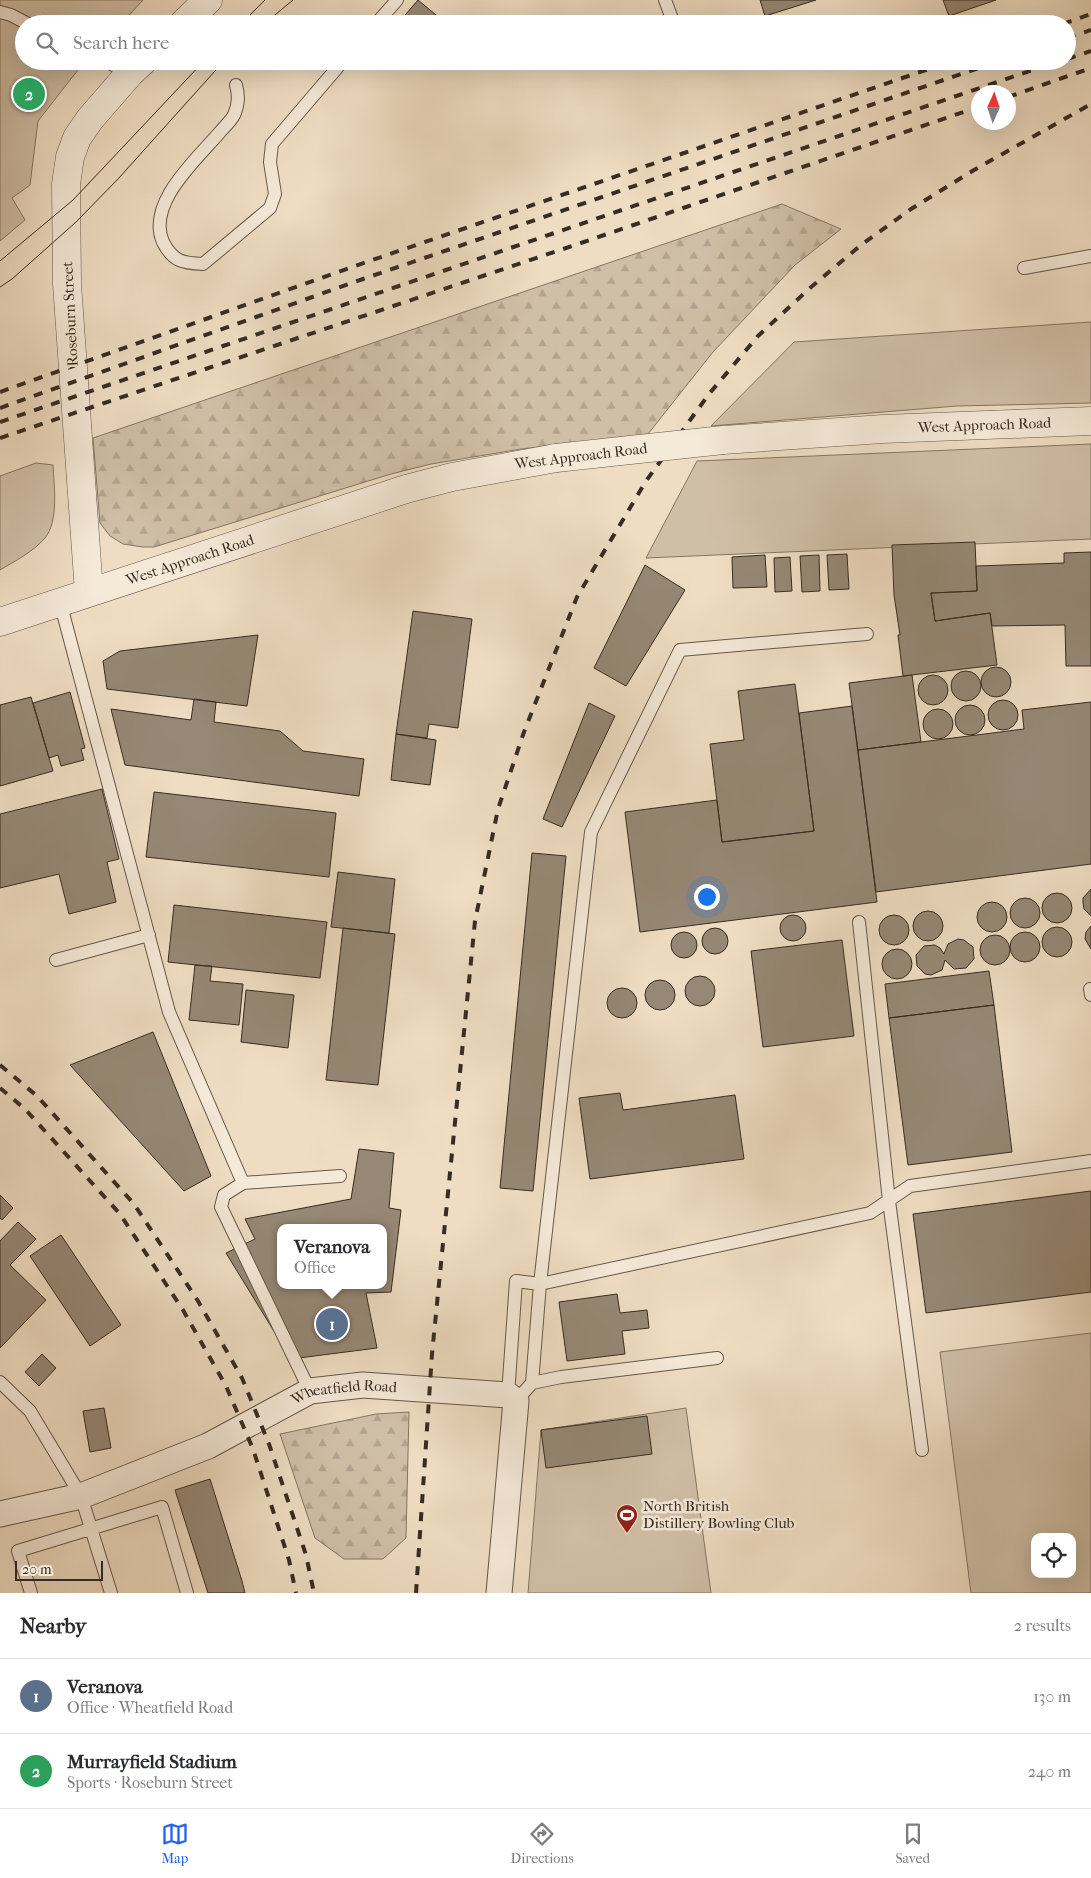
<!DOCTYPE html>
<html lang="en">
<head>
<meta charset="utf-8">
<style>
	body { margin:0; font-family:"IM FELL French Canon",serif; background:#f7f7f7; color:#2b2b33 }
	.controls { position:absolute; right:15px; bottom:15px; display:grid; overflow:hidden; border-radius:10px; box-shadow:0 5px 20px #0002 }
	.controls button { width:45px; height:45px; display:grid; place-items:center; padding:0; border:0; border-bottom:1px solid #e1e1e2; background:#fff; color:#2b2b33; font:25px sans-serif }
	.compass { position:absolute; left:971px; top:85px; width:45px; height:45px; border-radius:50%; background:#fff; box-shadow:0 5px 20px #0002; rotate:3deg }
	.scale { position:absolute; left:15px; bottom:12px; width:88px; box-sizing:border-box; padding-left:5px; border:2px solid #362c21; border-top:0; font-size:14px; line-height:18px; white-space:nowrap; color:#362c21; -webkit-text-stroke:4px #f5e9d8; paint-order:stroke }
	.you { position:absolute; left:706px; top:896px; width:18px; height:18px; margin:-12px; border:4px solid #fff; border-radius:50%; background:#1a73e8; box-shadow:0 0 0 8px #1a73e833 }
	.badge { display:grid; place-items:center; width:32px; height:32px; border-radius:50%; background:#2563eb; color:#fff; font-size:16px; font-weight:700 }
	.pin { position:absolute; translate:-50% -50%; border:2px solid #fff; box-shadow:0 1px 5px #0006 }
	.popup { position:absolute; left:277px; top:1224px; width:110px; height:65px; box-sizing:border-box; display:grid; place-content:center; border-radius:10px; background:#fff; filter:drop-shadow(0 1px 4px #0005); font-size:16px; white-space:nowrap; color:#7c7c81 }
	.popup b { font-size:19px; color:#2b2b33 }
	.popup::after { content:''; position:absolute; left:50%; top:100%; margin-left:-10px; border:10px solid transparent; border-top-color:#fff }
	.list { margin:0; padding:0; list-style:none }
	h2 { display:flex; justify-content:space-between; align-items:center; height:65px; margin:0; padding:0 20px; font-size:21px }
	h2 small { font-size:16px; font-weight:400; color:#7c7c81 }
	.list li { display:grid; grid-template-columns:32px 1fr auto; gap:15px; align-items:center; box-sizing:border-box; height:75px; padding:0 20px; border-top:1px solid #e1e1e2 }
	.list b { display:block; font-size:19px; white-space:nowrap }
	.list p { margin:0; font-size:16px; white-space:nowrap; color:#7c7c81 }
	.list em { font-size:16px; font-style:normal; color:#7c7c81 }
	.icon { flex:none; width:28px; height:28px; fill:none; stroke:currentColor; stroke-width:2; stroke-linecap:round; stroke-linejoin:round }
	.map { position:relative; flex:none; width:1091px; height:1593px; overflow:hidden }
	.search { position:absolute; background:#fff; box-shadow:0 5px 20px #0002; left:15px; right:15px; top:15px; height:55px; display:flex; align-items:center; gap:12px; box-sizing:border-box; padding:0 18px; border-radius:28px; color:#7c7c81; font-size:19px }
	.sheet { height:215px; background:#fff }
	nav { display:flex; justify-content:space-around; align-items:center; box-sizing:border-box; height:70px; border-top:1px solid #e1e1e2; background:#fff; font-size:14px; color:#7c7c81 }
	nav a { display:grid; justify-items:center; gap:2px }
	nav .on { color:#2563eb }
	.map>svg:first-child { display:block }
	.green { fill:#d0bfa7; stroke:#837664; fill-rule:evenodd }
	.forest { fill:url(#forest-firs); stroke:#837664 }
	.building { fill:#968875; stroke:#362c21; fill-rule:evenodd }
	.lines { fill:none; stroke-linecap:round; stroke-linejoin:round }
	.service-casing { stroke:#64584a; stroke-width:14 }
	.minor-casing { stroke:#64584a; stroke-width:27 }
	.tertiary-casing { stroke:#64584a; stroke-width:29 }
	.service { stroke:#f5e9d8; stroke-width:12 }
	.minor { stroke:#f5e9d8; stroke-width:25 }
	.tertiary { stroke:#f5e9d8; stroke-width:28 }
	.tram { stroke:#362c21; stroke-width:1 }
	.rail { stroke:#362c21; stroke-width:4; stroke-dasharray:9 9; stroke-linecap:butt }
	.tertiary-bridge-casing { stroke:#64584a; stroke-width:29; stroke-linecap:butt }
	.tertiary-bridge { stroke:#f5e9d8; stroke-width:28 }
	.labels { text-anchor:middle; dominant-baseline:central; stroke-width:5; stroke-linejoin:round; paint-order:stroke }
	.street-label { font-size:15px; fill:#362c21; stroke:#f5e9d8 }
	.poi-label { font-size:15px; fill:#362c21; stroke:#f5e9d8; text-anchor:start }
</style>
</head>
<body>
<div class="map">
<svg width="1091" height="1593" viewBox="0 0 1091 1593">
	<defs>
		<pattern id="forest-firs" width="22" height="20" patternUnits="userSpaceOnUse" patternTransform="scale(1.25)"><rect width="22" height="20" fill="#d0bfa7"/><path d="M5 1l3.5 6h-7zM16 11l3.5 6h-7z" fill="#b3a48f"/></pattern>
	</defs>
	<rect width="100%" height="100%" fill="#efddc3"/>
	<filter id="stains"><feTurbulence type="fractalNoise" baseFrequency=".004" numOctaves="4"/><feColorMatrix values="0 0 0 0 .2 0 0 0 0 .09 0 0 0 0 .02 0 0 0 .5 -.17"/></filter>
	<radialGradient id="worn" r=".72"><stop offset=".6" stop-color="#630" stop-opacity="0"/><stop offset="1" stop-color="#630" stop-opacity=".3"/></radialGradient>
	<path class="green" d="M0,0H143L121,24H24V61H85L38,121L30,185L12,198L25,220L0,241Z
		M1091,322V403L957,406L711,426L794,342Z
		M1091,444V539L646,558L697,461Z
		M36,463L53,465C54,486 59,521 45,538C33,552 15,561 0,570V476Z
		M1091,1333V1593H971L940,1352ZM1035,1537H1072V1574H1035Z
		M686,1408L711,1593H528L541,1430Z"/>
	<path class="forest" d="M782,204L841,229L795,265L713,352L648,434L521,449L431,464L391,474L154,547H143L123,544L110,536L100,523L93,438Z
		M409,1412L406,1538L383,1559H344L315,1538L280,1434L376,1414Z"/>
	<path class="building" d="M418,0L447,24H403L400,21Z
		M760,0H816L765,16Z
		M943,0H996L949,16Z
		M975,542L977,591L931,593L935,621L990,613L997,665L903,676L898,635H900L894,595L892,545Z
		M1091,552V666H1066L1065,625L992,626L990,613L935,621L931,593L977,591L976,566L1064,563V553Z
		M847,554L849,589L829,590L827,555Z
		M765,555L767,587L733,588L732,557Z
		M819,555L820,591L802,592L800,556Z
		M790,557L792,591L775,592L774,558Z
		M645,565L685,590L626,686L594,668Z
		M413,611L472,619L458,728L429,724L427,738L396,734Z
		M258,635L247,706L107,689L103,661L120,651Z
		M981 682a15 15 0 1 1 30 0a15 15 0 1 1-30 0Z
		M951 686a15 15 0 1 1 30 0a15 15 0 1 1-30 0Z
		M918 690a15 15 0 1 1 30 0a15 15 0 1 1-30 0Z
		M912,675L921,742L858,750L849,683Z
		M795,684L814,831L722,842L710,744L744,740L738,691Z
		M70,692L85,748L81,749L84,760L61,766L58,755L49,758L33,703Z
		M31,697L53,771L0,786V705Z
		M194,699L216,702L214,722L280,731L303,751L364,759L359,796L125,765L111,709L191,720Z
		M988 715a15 15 0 1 1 30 0a15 15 0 1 1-30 0Z
		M1091,702V864L876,892L858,750L1024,729L1022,710Z
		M589,703L615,716L562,827L543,819Z
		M955 720a15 15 0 1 1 30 0a15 15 0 1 1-30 0Z
		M852,706L877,902L640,932L625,812L717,800L722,842L814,831L799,713Z
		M923 724a15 15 0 1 1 30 0a15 15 0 1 1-30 0Z
		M396,734L436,740L430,785L391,780Z
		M102,789L119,859L107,862L116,902L69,914L59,874L0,888V814Z
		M154,792L336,813L329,877L146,857Z
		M532,853L566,856L533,1191L500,1188Z
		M338,872L395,879L389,933L331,927Z
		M1091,889V916L1084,909L1083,903V898Z
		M1042 908a15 15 0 1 1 30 0a15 15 0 1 1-30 0Z
		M1010 913a15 15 0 1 1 30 0a15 15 0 1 1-30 0Z
		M977 917a15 15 0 1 1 30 0a15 15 0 1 1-30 0Z
		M174,905L327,922L320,978L168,962Z
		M913 926a15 15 0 1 1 30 0a15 15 0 1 1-30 0Z
		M780 928a13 13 0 1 1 26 0a13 13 0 1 1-26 0Z
		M879 930a15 15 0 1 1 30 0a15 15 0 1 1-30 0Z
		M1091,926V949L1085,939L1086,932Z
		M1042 942a15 15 0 1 1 30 0a15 15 0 1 1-30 0Z
		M702 941a13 13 0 1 1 26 0a13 13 0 1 1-26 0Z
		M343,928L395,934L378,1085L326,1080Z
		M671 945a13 13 0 1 1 26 0a13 13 0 1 1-26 0Z
		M1010 947a15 15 0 1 1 30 0a15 15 0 1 1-30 0Z
		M980 950a15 15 0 1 1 30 0a15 15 0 1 1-30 0Z
		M958,939L964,940L973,947L974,959L966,968L954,969L945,960L942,970L931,975L925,974L917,966L916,955L924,946L935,945L940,948L944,954L948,944Z
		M842,940L854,1036L763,1047L751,951Z
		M882 964a15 15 0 1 1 30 0a15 15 0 1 1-30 0Z
		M195,965L212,966L210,981L243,984L239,1025L189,1020Z
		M989,971L994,1005L889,1018L885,984Z
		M685 991a15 15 0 1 1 30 0a15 15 0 1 1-30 0Z
		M645 995a15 15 0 1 1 30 0a15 15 0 1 1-30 0Z
		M607 1003a15 15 0 1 1 30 0a15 15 0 1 1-30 0Z
		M246,990L294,995L288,1048L241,1042Z
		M994,1005L1012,1152L908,1165L889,1018Z
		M153,1032L211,1176L184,1191L70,1065Z
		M620,1093L623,1110L735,1095L744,1159L590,1179L579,1098Z
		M359,1149L394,1153L389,1208L401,1210L391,1292L366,1293L377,1348L291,1359L226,1253L255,1239L245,1219L351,1199ZM281,1228H383V1285H281Z
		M1091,1191V1292L926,1313L913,1214Z
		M0,1195L13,1208L2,1220L0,1218Z
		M18,1222L36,1239L10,1265L46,1300L0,1348V1241Z
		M61,1235L121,1325L90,1346L30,1256Z
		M617,1294L620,1313L647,1310L649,1328L622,1331L625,1354L567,1361L559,1302Z
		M42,1354L56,1368L39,1386L25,1372Z
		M104,1408L111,1448L90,1452L83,1411Z
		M647,1416L652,1454L546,1468L541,1430Z
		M210,1479L242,1581L245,1593H208L175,1490Z"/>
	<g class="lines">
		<g class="service-casing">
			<path id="service" d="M665,0L674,24
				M0,12L11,15L28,24
				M376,24L397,0
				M105,61L130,73
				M236,85C239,95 239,104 234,115C231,121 224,127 220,132C197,159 146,203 163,242C173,262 183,263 203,264L270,208L275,194L270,162L272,144L343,61
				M1024,268L1091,256
				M60,602L169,1012L243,1183
				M859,922L889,1201L922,1450
				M56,960L149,935
				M1090,989L1091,995
				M0,1382L30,1411L81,1496L111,1593
				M532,1383L540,1284L591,832L680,650L867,634
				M310,1391L221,1207L224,1195L243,1183L340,1176
				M508,1395L516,1281L540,1284L870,1213L910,1186L1091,1161
				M516,1401L532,1383L561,1377L717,1358
				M31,1593L18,1551L162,1507L187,1593"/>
		</g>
		<g class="minor-casing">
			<g id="minor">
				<path id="s1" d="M0,1514L81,1496L208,1446L310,1391L363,1385L508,1395L516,1401L499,1593"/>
			</g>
		</g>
		<g class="tertiary-casing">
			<g id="tertiary">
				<path d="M183,24L208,0"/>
				<path id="s2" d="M723,440L883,429L1091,421"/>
				<path d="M89,592L67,284L66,184L70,157L77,138L90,119L130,73L143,61"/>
				<path id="s3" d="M0,622L406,489L452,477L556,458"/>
			</g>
		</g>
		<use href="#service" class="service"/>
		<use href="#minor" class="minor"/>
		<use href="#tertiary" class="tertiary"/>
		<path class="tram" d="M241,24L265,0
			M264,24L293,0
			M0,261L73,200L204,61
			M0,287L12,279L76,222L118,179L224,61"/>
		<path class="rail" d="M1063,24L1091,14
			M1067,38L1091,30
			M1067,59L1091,51
			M1008,97L1091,68
			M0,392L355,266L952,61
			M0,408L363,279L999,61
			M0,422L1059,61
			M0,438L578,244L978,107
			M0,1065L37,1096L134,1204L198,1301L242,1378L269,1444L306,1555L314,1593
			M0,1088L25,1109L120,1214L183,1310L226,1386L253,1449L289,1560L296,1593
			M416,1593L432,1354L475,921L498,809L524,732L577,597L646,481L709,394L758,336L810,288L861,245L911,209L974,170L1091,104"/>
		<g class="tertiary-bridge-casing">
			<path id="tertiary-bridge" d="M556,458L723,440"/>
		</g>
		<use href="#tertiary-bridge" class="tertiary-bridge"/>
	</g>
	<defs>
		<g id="stadium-pin" transform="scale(1.125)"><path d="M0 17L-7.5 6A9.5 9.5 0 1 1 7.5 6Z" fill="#8f2418" stroke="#f5e9d8"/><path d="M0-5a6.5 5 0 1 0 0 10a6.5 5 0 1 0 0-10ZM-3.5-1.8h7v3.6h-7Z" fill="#fff"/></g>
	</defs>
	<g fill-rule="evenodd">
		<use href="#stadium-pin" x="627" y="1515"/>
	</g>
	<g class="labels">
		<g class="street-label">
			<text transform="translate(70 314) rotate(-93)">Roseburn Street</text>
			<text stroke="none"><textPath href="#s2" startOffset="262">West Approach Road</textPath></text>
			<text transform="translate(581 456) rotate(-7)">West Approach Road</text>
			<text stroke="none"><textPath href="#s3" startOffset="200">West Approach Road</textPath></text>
			<text stroke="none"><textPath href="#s1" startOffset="369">Wheatfield Road</textPath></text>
		</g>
		<g class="poi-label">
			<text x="643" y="1506">North British<tspan x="643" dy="17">Distillery Bowling Club</tspan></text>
		</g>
	</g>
	<rect width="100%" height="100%" filter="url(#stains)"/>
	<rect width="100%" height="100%" fill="url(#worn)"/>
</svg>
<div class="controls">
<button><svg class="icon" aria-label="locate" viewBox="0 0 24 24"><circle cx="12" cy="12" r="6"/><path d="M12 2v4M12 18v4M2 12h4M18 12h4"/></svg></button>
</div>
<svg class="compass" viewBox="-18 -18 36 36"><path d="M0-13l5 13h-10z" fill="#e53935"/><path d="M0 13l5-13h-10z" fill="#7c7c81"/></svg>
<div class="scale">20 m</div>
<div class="you"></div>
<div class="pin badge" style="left:332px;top:1324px;background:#5c6f8a">1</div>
<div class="popup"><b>Veranova</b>Office</div>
<div class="pin badge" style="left:29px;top:94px;background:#2e9e5b">2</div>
<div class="search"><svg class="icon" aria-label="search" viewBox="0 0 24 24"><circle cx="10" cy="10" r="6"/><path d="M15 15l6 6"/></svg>Search here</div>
</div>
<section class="sheet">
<h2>Nearby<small>2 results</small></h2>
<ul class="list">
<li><span class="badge" style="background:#5c6f8a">1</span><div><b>Veranova</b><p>Office · Wheatfield Road</p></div><em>130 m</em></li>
<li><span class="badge" style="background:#2e9e5b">2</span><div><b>Murrayfield Stadium</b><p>Sports · Roseburn Street</p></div><em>240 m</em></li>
</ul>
</section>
<nav>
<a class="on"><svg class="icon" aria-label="map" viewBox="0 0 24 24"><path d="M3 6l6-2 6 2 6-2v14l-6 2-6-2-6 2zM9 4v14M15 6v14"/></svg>Map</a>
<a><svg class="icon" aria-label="directions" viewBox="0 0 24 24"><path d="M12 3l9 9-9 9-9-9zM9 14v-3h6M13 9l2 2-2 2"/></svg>Directions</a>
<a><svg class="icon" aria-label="saved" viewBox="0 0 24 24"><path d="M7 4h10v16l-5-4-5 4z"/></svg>Saved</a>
</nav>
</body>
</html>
